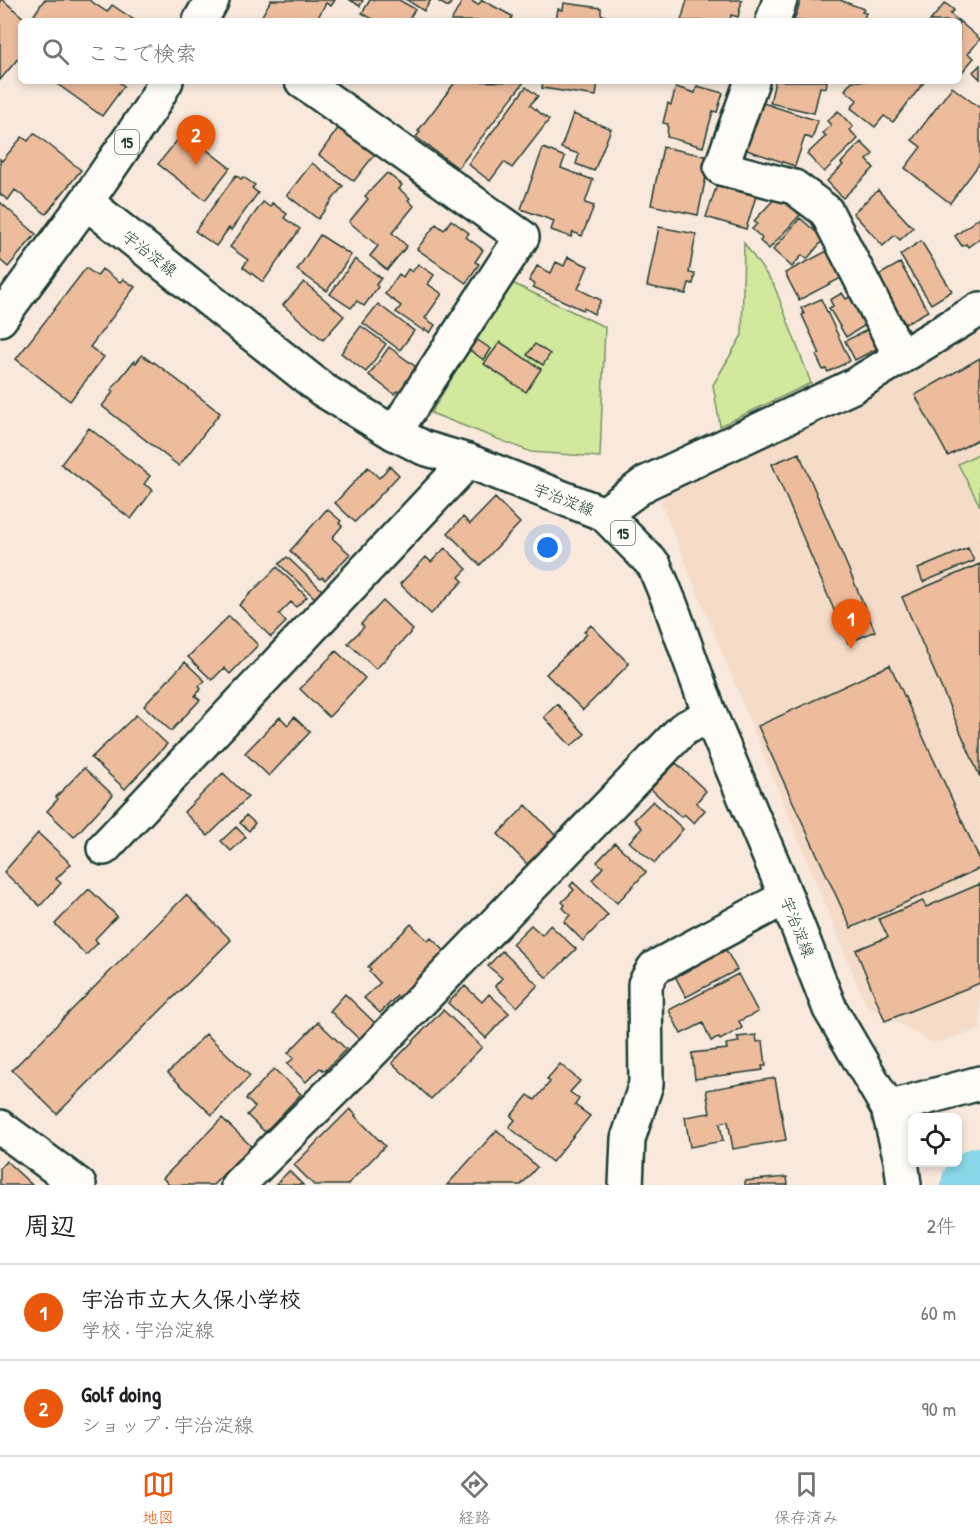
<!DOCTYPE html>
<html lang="ja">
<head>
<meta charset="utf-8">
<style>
	body { margin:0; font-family:"Patrick Hand","Klee One",sans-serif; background:#f2f2f2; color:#202124 }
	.controls { position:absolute; right:18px; bottom:18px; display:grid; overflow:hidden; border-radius:9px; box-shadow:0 3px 9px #0003 }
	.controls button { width:54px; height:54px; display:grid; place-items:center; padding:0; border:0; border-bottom:2px solid #e0e0e0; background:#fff; color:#202124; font:30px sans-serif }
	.you { position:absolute; left:548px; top:548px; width:21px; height:21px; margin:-15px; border:4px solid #fff; border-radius:50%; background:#1a73e8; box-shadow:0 0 0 9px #1a73e833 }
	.badge { display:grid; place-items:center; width:39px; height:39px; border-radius:50%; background:#ea580c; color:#fff; font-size:20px; font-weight:700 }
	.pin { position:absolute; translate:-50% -50px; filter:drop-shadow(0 2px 3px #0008) }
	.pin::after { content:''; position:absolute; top:32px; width:21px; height:18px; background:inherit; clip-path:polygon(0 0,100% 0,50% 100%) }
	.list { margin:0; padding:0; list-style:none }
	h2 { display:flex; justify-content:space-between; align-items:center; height:78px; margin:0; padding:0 24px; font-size:26px }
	h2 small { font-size:20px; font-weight:400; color:#757577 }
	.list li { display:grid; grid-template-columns:39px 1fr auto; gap:18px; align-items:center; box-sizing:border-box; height:96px; padding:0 24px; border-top:2px solid #e0e0e0 }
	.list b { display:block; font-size:22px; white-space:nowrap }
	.list p { margin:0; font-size:20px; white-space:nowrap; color:#757577 }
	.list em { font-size:20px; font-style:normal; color:#757577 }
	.icon { flex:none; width:33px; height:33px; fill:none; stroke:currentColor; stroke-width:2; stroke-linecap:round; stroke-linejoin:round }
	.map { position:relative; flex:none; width:980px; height:1185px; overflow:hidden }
	.search { position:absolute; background:#fff; box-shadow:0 3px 9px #0003; left:18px; right:18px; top:18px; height:66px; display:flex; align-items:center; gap:15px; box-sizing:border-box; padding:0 21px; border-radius:9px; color:#757577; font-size:22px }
	.sheet { height:270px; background:#fff }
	nav { display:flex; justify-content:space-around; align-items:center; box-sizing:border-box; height:84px; border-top:2px solid #e0e0e0; background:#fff; font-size:16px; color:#757577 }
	nav a { display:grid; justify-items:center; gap:3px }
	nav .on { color:#ea580c }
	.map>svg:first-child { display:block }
	.built { fill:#f5dcc9 }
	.green { fill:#d1e89d; stroke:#789268; stroke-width:1.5 }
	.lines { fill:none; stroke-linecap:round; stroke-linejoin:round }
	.river { stroke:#89d7e7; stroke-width:70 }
	.building { fill:#edbc9d; stroke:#1f3d34; stroke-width:1.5 }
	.minor-casing { stroke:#1f3d34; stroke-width:38 }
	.tertiary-casing { stroke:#1f3d34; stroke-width:38 }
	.primary-casing { stroke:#1f3d34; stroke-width:38 }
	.minor { stroke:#fdfcf7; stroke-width:33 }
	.tertiary { stroke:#fdfcf7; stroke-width:33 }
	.primary { stroke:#fdfcf7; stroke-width:33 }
	.labels { text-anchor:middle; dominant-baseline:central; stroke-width:4.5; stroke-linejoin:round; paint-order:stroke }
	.shield { fill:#fdfcf7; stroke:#62766e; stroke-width:1.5 }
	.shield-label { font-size:15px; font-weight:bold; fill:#1f3d34 }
	.street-label { font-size:16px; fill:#1f3d34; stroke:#fdfcf7 }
</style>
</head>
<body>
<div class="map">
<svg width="980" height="1185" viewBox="0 0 980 1185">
	<rect width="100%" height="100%" fill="#f8e9dc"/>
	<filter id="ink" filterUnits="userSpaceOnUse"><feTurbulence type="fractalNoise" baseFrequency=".0167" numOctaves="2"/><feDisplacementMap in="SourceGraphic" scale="12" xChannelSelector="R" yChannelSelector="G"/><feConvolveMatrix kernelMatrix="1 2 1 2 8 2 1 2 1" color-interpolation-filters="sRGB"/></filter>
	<g filter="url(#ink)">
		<path class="built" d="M980,325V1030L933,1043L865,1003L661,503L666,491Z"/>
		<path class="green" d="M744,243L774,285L811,383L720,426L713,385L742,335Z
			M508,281L605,327L600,457L531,452L431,413Z
			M980,453V506L958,464Z"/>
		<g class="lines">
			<path class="river" d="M976,1185L980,1182"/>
		</g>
		<path class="building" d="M0,0H3L27,21H21V55L0,80Z
			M44,0H89L107,12L112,5L136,21H37L32,18Z
			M271,0H335L331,6L326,3L316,21H259Z
			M350,0H363L360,6Z
			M370,0H399L415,9L408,21H376L362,13Z
			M407,0H431L424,11Z
			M436,0H453L448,7Z
			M463,0H470L478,5L482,0L512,16L511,21H451Z
			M687,0H742L738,17L731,15L730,21H681Z
			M801,0H840L864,9L862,12L866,13L863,21H794Z
			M564,3L601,8V14L605,16L604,21H556L558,9L563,10Z
			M945,3L954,10L950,14L959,21H930Z
			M959,21L980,39L968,54L974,58L962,72L959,70Z
			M980,65V79L973,72Z
			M53,81H117L124,86L102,116Z
			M456,81L524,82L458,168L416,137L420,132L418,131Z
			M543,81H598L596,96L542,88Z
			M775,81H827L826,88L820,87L814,113L770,103Z
			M852,81H925L893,122L884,116L875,127L851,108L857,100L845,90Z
			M697,86L723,93L717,112L713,111L703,147L667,137L668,124L663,123L668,103L671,105L676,87L695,93Z
			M526,87L538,96L530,105L549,120L512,168L504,162L490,181L468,164Z
			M952,87L980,108V163L950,203L905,168L921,147L912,140Z
			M760,102L818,121L812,139L805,136L795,166L744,149Z
			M838,111L853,127L850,130L858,139L824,172L807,154L826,136L823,133L831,125L827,121Z
			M573,114L611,129L594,171L576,164L579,154L561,148Z
			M339,127L375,154L354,181L319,155Z
			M184,132L230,168L205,200L158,164Z
			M34,133L81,170L46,214L15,190L8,200L0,194V159L2,161L22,137L28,141Z
			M861,142L873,154L867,160L874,168L843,198L827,181L843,165L841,163Z
			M663,147L710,157L698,215L651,205Z
			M543,148L565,157L561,168L593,180L585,203L594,206L582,236L573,232L571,237L551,230L554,221L521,209Z
			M312,163L343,186L318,219L287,195Z
			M387,173L402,185L399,189L410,198L408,200L414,206L392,233L407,246L387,270L370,256L378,246L349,222L368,199L365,196Z
			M236,175L241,179L243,177L255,185L252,188L258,193L231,230L229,228L216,246L195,231Z
			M717,185L756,196L746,229L706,217Z
			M878,190L913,228L900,240L895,235L883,246L853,213Z
			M778,195L800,215L769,249L760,241L762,238L752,229L757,224L754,221Z
			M0,202L36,234L8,267L0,260Z
			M263,202L270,207L272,203L287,214L284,218L300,229L263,282L243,267L248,260L230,247Z
			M980,217V238L968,247L966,244L962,246L955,236Z
			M800,218L824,239L807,259L802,255L792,267L773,250Z
			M451,220L469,233L466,237L483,250L475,262L479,264L466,283L417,249L436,224L444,230Z
			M659,227L696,234L689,273L695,274L693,284L689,283L686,294L647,286Z
			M320,235L351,255L327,291L297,270Z
			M921,241L952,291L931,304L900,255Z
			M829,250L843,277L799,300L785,273Z
			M568,257L588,266L578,289L601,300L594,314L584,308L583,310L533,287L535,284L529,281L537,266L551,273L556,262L564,266Z
			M355,259L381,278L376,285L378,287L364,306L357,301L351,308L330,294Z
			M900,263L928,311L905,324L877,276Z
			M418,264L434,275L428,284L442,294L425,318L435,325L430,333L425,329L424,331L396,312L401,306L385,294L399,274L403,277L408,269L412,272Z
			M86,268L97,276L102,269L120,282L123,279L135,287L90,347L104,357L70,401L16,359Z
			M304,282L344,316L323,340L283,305Z
			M842,293L846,299L853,295L869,323L846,337L829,308L833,306L830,300Z
			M821,299L850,361L828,372L826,369L823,370L816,355L820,354L802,315L804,314L801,308Z
			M378,304L414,331L400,350L363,323Z
			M361,326L386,344L366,372L341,353Z
			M871,328L880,347L855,360L845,341Z
			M476,339L491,349L484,360L468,349Z
			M500,342L541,369L526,392L484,364Z
			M535,344L550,354L543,365L527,355Z
			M389,347L420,370L401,394L397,391L394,394L369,375Z
			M142,355L153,363L154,362L220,413L179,466L102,406L113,392L111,390L134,361L136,363Z
			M980,358V438L948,456L915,395Z
			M89,428L150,476L144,484L153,490L131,519L61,464Z
			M799,453L875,631L848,643L772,464Z
			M390,466L399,475L355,522L335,503L368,467L379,478Z
			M495,498L520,523L480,565L448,533L463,517L470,524Z
			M327,509L341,521L339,523L342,526L332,538L350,554L325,580L322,577L320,579L290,551Z
			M445,548L467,569L459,577L463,581L431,614L400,584L426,557L431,562Z
			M968,548L974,561L923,582L918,569Z
			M287,557L323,591L316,599L279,564Z
			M980,564V777L902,597Z
			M277,567L307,597L296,607L291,602L279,614L286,622L271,637L239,605Z
			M383,601L413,630L376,669L348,643L364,627L361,624Z
			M229,616L258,645L230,674L224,668L212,680L188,657Z
			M591,625L629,664L583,710L546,674L587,634L584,632Z
			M336,651L365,678L329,717L300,689Z
			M185,662L205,681L199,686L201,689L195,696L200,700L171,731L144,706Z
			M890,665L980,860V868L851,928L758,726Z
			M557,704L585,734L571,746L544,717Z
			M136,715L167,744L125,789L91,758Z
			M280,717L288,725L294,717L310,732L269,776L245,753Z
			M676,763L706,791L696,803L705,810L694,823L684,814L681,817L651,789Z
			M84,768L113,795L74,837L47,811L58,799L56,797Z
			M223,773L248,797L208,836L184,812Z
			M653,801L683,829L655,863L629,842L642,828L634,820Z
			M526,805L556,836L527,864L498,834Z
			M246,815L255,823L249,831L240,823Z
			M236,827L246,837L231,851L221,841Z
			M38,833L71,864L56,879L61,883L40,906L4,872Z
			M615,843L646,872L617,903L592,880L603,867L597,862Z
			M573,882L608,915L583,941L564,922L570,915L563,908L565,905L562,902L574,890L570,886Z
			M980,884V983L885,1021L856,950L888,937L879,919L923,901L926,907Z
			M89,889L117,916L95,939L98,943L86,955L55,924Z
			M186,895L231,940L57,1114L12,1070Z
			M411,924L428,941L431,938L446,952L400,1000L397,996L380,1013L364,998L380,983L369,971L371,969L368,967Z
			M531,925L542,935L550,925L576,949L547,978L512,944Z
			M725,948L737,970L686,997L674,974Z
			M502,951L538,985L517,1007L495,986L502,978L488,966Z
			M738,974L758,1012L739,1021L742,1028L720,1040L719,1038L711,1041L703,1023L681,1034L669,1010Z
			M465,986L482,1002L489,994L509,1013L486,1038L448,1003Z
			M345,994L376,1024L360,1040L330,1011Z
			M443,1010L482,1047L431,1099L392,1063Z
			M318,1022L346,1049L325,1071L320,1068L306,1082L287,1064L294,1058L288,1053Z
			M206,1034L250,1076L212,1115L168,1073Z
			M756,1035L757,1042L763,1041L766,1066H762L763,1070L695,1079L692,1053L727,1049L726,1044L739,1042L737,1037Z
			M560,1064L580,1081L570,1092L579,1099L575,1105L590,1116L552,1162L509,1127L515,1120L511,1116L528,1095L535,1100L550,1082L547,1079Z
			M274,1069L301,1094L265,1132L247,1115L255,1107L246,1099Z
			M775,1078L786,1140L733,1149L728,1121L720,1123L723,1141L690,1147L685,1117L710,1113L706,1090Z
			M350,1109L356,1115L355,1116L385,1146L347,1185H314L294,1165Z
			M222,1118L251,1146L213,1185H169L163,1178Z
			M497,1130L537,1167L521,1185H447Z
			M6,1161L32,1185H0V1168Z
			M289,1171L303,1185L276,1184Z
			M787,1177L788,1185H745V1181Z"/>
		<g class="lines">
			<g class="minor-casing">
				<path id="minor" d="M773,21L780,0
					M302,81L522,237L394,433
					M752,81L721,168L794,187L826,211L901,357
					M604,514L646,483L853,386L980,309
					M104,848L468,461
					M0,1127L79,1185
					M238,1185L355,1069L683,729L710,715
					M626,1185L628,1139L646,1084L645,984L654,968L786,897"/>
			</g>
			<g class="tertiary-casing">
				<path id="tertiary" d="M0,319L86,202
					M888,1108L980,1083"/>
			</g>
			<g class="primary-casing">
				<path id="primary" d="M200,21L212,0
					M166,81L150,109L86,202L323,390L394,433L424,448L468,461L604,514L654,565L671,606L710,715L777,874L830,1009L888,1108L901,1160L904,1185"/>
			</g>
			<use href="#minor" class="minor"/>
			<use href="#tertiary" class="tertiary"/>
			<use href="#primary" class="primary"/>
		</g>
	</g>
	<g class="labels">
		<g class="shield">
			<rect x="115" y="130" width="24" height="24" rx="4.5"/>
			<rect x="611" y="521" width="24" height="24" rx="4.5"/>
		</g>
		<g class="shield-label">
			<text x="127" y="142">15</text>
			<text x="623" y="533">15</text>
		</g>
		<g class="street-label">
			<text transform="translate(150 253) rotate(38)">宇治淀線</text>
			<text transform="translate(564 499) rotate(21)">宇治淀線</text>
			<text transform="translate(798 927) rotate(68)">宇治淀線</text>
		</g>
	</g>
</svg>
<div class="controls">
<button><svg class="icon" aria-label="locate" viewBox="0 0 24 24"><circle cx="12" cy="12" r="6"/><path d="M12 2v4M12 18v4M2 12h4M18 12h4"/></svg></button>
</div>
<div class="you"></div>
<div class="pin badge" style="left:851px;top:649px">1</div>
<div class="pin badge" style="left:196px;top:165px">2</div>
<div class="search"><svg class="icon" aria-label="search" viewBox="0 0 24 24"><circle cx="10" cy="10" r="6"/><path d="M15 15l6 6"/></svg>ここで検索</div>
</div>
<section class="sheet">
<h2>周辺<small>2件</small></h2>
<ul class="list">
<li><span class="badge">1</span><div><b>宇治市立大久保小学校</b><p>学校 · 宇治淀線</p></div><em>60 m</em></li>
<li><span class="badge">2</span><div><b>Golf doing</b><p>ショップ · 宇治淀線</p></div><em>90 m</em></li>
</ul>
</section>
<nav>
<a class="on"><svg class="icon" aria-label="map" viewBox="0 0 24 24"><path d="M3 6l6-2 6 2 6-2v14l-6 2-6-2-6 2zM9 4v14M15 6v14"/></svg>地図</a>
<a><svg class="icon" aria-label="directions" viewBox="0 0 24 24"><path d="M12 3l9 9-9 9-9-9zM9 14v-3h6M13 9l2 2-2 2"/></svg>経路</a>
<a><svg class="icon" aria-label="saved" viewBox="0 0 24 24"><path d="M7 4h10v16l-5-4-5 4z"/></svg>保存済み</a>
</nav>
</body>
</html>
